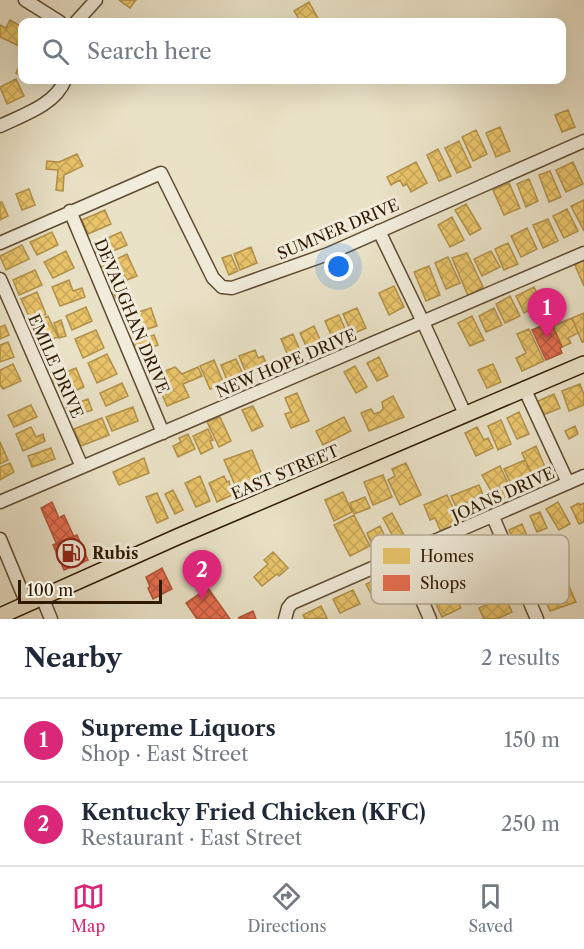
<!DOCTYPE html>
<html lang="en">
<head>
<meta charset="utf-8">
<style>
	body { margin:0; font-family:"Libre Caslon Text",serif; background:#f2f2f3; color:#1f2937 }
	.scale { position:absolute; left:18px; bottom:15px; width:144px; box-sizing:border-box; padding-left:6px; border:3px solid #2f1a00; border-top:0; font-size:16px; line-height:21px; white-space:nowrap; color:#2f1a00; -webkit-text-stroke:4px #f1ecdb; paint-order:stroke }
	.you { position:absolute; left:339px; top:267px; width:21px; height:21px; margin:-15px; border:4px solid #fff; border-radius:50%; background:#1a73e8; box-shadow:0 0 0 9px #1a73e833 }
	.badge { display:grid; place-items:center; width:39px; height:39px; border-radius:50%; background:#db2777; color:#fff; font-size:20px; font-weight:700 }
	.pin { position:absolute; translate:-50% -50px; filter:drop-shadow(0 2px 3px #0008) }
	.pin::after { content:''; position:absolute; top:32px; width:21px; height:18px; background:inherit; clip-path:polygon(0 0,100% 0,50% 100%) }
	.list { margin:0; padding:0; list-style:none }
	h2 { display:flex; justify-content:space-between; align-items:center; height:78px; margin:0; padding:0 24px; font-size:26px }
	h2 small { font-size:20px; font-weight:400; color:#747a83 }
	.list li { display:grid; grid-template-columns:39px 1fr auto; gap:18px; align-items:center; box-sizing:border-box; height:84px; padding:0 24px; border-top:2px solid #e0e1e3 }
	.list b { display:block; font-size:22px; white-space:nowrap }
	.list p { margin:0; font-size:20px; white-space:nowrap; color:#747a83 }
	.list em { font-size:20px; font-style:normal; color:#747a83 }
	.icon { flex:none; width:33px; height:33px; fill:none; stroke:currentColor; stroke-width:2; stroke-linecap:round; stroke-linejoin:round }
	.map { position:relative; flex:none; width:584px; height:619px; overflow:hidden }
	.search { position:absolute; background:#fff; box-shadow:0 6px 24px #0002; left:18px; right:18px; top:18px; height:66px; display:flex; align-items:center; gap:15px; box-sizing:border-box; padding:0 21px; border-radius:12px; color:#747a83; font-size:22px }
	.sheet { height:246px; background:#fff }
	nav { display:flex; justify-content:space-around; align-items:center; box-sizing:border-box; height:84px; border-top:2px solid #e0e1e3; background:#fff; font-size:16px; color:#747a83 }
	nav a { display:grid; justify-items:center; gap:3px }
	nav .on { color:#db2777 }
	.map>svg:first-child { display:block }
	.homes { fill:url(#homes-cross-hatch); stroke:#b1914a; stroke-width:1.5 }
	.shops { fill:url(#shops-cross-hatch); stroke:#b05639; stroke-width:1.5 }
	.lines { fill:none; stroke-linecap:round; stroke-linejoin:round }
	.minor-casing { stroke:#5e4c32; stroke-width:15 }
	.major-casing { stroke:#2f1a00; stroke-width:18 }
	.minor { stroke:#f1ecdb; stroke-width:12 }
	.major { stroke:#eae2c7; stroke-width:15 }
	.labels { text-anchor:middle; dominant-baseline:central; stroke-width:6; stroke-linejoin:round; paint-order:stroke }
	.street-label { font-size:16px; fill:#2f1a00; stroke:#f1ecdb }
	.poi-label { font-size:16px; font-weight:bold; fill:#2f1a00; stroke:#f1ecdb; text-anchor:start }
	.key { fill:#f1ecdb; stroke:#b7ad99; stroke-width:1.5 }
	.key-label { font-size:16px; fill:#2f1a00 }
</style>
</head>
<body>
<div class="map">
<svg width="584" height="619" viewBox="0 0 584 619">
	<defs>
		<pattern id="homes-cross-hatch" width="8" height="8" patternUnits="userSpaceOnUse" patternTransform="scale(1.5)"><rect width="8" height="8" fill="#e9c46a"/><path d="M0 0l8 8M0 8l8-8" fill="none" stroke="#c8a85a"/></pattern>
		<pattern id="shops-cross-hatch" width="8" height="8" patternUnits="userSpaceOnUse" patternTransform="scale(1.5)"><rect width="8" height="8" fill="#e76f51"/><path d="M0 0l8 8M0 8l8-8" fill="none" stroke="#bc5a41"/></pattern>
	</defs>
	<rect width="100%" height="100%" fill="#eae2c7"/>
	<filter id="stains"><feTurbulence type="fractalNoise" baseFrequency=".00333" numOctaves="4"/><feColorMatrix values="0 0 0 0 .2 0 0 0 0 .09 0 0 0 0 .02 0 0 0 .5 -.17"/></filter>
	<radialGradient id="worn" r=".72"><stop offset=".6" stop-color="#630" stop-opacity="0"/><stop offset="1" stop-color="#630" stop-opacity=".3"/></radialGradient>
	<path class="homes" d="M119,0H136L130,8Z
		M309,2L320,22H301L294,11Z
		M10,20L22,27V39L19,46L0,37V25L6,28Z
		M22,60V77L16,73Z
		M16,79L24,96L7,104L0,87Z
		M568,110L575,127L562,132L555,115Z
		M500,127L510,151L496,157L486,133Z
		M476,130L487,154L473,161L462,137Z
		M459,141L471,167L457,173L445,148Z
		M438,149L451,176L439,181L427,155Z
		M77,154L83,166L64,175L63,191L56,190L58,170L46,169L47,161L59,162Z
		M416,162L427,183L411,192L407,184L403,186L400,180L391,185L387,177Z
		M573,162L583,184L566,192L556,170Z
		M550,171L561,197L549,202L539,175Z
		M529,179L538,201L526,207L517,184Z
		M509,183L520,208L504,215L493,190Z
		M29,189L35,205L22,210L16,194Z
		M584,200V231L571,206Z
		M0,202H2L8,216L0,220Z
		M466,204L481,229L470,235L455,210Z
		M567,209L578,231L564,238L553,216Z
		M105,210L111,224L88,234L82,220Z
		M452,217L464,240L450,247L438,225Z
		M548,219L558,241L543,248L533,225Z
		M527,228L537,249L521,257L511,236Z
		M52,232L58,245L37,255L30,242Z
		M121,232L127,245L97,258L92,245Z
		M508,243L518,264L504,270L495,249Z
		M22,245L29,259L6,270L0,256Z
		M251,247L257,263L240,270L234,254Z
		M66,251L74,268L53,278L44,262Z
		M491,251L500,267L482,276L474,259Z
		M467,253L483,287L468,296L452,258Z
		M127,254L137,276L127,280L124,275L107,282L100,267Z
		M231,255L238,271L229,275L222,258Z
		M448,257L460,283L446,289L435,263Z
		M584,259V286L574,263Z
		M429,266L440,295L426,301L414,272Z
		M35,270L42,285L19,295L13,280Z
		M69,280L73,291L82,288L85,297L60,306L52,287Z
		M127,286L134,302L121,309L113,292Z
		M394,286L404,307L389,315L379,293Z
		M534,287L542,304L524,313L516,296Z
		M37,292L46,314L31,321L21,299Z
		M510,296L520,316L505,323L496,304Z
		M86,307L92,321L72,330L66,316Z
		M151,308L157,326L132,334L126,316Z
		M357,308L366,328L352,334L343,314Z
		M494,308L502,325L486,332L479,316Z
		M584,313V342H582L572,318Z
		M339,315L346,331L332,337L325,321Z
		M48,316L58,337L49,340L44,328L34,332L30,324Z
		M472,316L484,340L470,346L458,323Z
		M572,318L578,333L568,338L571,343L562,347L553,326Z
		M61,320L66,336L59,338L54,323Z
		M5,325L9,335L0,339V327Z
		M314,326L322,344L308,350L300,333Z
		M529,329L544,361L522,371L516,358L526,353L517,334Z
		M96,330L104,348L83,358L75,339Z
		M293,334L302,355L290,360L281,339Z
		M154,335L158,345L137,353L133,342Z
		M8,342L14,357L0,362V345Z
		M255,350L258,358L263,356L268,367L247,375L239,356Z
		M107,354L117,374L97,383L88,363Z
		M379,357L388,376L377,381L367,363Z
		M236,359L244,376L228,383L221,365Z
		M214,360L224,384L210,389L200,366Z
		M13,364L21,381L3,389L0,385V370Z
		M493,364L501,382L487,388L478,370Z
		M355,366L367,387L356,393L344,372Z
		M175,367L182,374L198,367L202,376L183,384L189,397L167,406L154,375Z
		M76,368L84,387L59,398L51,378Z
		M122,383L128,396L106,406L100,393Z
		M580,384L584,395V405L569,411L562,391Z
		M297,393L309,421L291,428L285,414L291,412L285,398Z
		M554,394L560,408L541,416L536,402Z
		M393,396L404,417L369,431L361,413L371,409L374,414L380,412L383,409L382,402Z
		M88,399L92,410L70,418L66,407Z
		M31,405L37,417L14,427L8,415Z
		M253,406L263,426L252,431L242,410Z
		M133,407L138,421L112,431L106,417Z
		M519,412L529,434L517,439L507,418Z
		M220,417L231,441L219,447L207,422Z
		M344,417L351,431L323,445L316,431Z
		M102,418L109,435L81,446L74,429Z
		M501,420L511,444L498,450L488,426Z
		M575,426L578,434L569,439L565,431Z
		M31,427L36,437L43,434L45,441L23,451L16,434Z
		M477,427L484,440L488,438L493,448L476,456L465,433Z
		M208,429L213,440L210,441L213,448L201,454L193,436Z
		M188,434L195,449L178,457L173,446L181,442L179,438Z
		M0,442L8,460L0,464Z
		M536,446L548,474L534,480L522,453Z
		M51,448L55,459L32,467L28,456Z
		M252,450L264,480L242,490L239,483L235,485L224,460Z
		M144,458L149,473L119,485L113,472Z
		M525,460L532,474L511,484L504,469Z
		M10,463L14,472L0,480V467Z
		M406,463L421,495L400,505L388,480L395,476L392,469Z
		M500,466L513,494L497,501L482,475Z
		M383,475L392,497L373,505L364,482Z
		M200,476L210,501L196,507L185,483Z
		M224,476L227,482L229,481L232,495L217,502L209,483Z
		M479,485L486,501L477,505L475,500L468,503V502L456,507L451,496Z
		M173,490L183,510L175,514L165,494Z
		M343,492L352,512L334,521L325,500Z
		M157,493L168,518L157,523L146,497Z
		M447,495L460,523L441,532L435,518L430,520L424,505Z
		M365,497L370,508L354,514L350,503Z
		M558,502L570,524L559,530L546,509Z
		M579,503L580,505L584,503V522L579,524L571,507Z
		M540,512L547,528L537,532L530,516Z
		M392,513L404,535L395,540L383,518Z
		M354,515L370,546L350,556L334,525Z
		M522,524L531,545L518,551L509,530Z
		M380,526L387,541L373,547L367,533Z
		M273,552L288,568L279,576L277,574L262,586L254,577L268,564L264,560Z
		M383,576L385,580L392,579L396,587L373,598L366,584Z
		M568,584L576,602L550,611L543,594Z
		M353,590L360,604L340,613L333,599Z
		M455,595L461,608L442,617L436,604Z
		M505,596L512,612L497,619H484L479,608Z
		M321,606L327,618L305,619L303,615Z"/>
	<path class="shops" d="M551,322L562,347L560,348L562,353L546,360L532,330Z
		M52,502L59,518L64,515L74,537L57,545L41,508Z
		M77,535L88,560L64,570L53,545Z
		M162,568L172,589L153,599L148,588L150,587L146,577Z
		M208,588L230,619H197L186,603Z
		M253,611L256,619L238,618Z"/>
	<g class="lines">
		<g class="minor-casing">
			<path id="minor" d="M25,0L60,22
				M76,22L96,0
				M0,126C23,115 55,105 65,80
				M70,211L163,433
				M379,231L423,322L465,414
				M0,243L161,173L213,278L222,287L232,288L328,254L584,141
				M0,279L82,467
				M524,388L568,483
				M0,502L584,253
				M493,517L537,619
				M0,539L27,604
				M403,556L430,619
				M42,597L51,619
				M285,619L288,608L292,603L584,476"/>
		</g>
		<g class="major-casing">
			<path id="major" d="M0,616L177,537L584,364"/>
		</g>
		<use href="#minor" class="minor"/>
		<use href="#major" class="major"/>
	</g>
	<defs>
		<g id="fuel-ring" transform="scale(1.5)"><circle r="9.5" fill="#f1ecdb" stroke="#8f2418" stroke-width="1.5"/><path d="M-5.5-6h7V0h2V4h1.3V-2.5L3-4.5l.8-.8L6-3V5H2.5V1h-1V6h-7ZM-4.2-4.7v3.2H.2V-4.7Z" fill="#8f2418"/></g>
	</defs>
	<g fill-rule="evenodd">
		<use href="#fuel-ring" x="71" y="553"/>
	</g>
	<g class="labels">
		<g class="street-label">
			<text transform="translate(338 229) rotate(-23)">SUMNER DRIVE</text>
			<text transform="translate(132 316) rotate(67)">DEVAUGHAN DRIVE</text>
			<text transform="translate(286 363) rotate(-23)">NEW HOPE DRIVE</text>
			<text transform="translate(56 366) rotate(66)">EMILE DRIVE</text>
			<text transform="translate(285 472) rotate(-23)">EAST STREET</text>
			<text transform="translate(503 494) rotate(-24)">JOANS DRIVE</text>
		</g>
		<g class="poi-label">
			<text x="92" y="553">Rubis</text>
		</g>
	</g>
	<rect x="371" y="535" width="198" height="69" rx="9" class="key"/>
	<rect x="383" y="548" width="27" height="16" fill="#e9c46a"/>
	<rect x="383" y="575" width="27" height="16" fill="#e76f51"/>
	<g class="key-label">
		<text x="420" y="562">Homes</text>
		<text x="420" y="589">Shops</text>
	</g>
	<rect width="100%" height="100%" filter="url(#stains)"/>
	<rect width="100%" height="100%" fill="url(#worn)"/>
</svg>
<div class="scale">100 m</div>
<div class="you"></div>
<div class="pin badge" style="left:547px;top:338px">1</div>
<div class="pin badge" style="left:202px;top:600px">2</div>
<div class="search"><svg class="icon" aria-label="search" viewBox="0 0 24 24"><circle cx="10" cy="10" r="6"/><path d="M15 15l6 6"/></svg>Search here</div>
</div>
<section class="sheet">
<h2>Nearby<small>2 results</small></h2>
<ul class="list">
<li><span class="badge">1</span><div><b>Supreme Liquors</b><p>Shop · East Street</p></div><em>150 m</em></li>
<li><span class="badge">2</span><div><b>Kentucky Fried Chicken (KFC)</b><p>Restaurant · East Street</p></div><em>250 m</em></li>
</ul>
</section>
<nav>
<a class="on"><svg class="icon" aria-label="map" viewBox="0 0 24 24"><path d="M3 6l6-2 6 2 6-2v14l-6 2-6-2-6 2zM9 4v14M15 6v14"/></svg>Map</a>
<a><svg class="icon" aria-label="directions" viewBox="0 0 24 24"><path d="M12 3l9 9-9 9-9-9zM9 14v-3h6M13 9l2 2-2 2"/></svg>Directions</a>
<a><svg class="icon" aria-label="saved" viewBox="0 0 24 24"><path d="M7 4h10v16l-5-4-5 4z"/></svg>Saved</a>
</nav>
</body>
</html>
